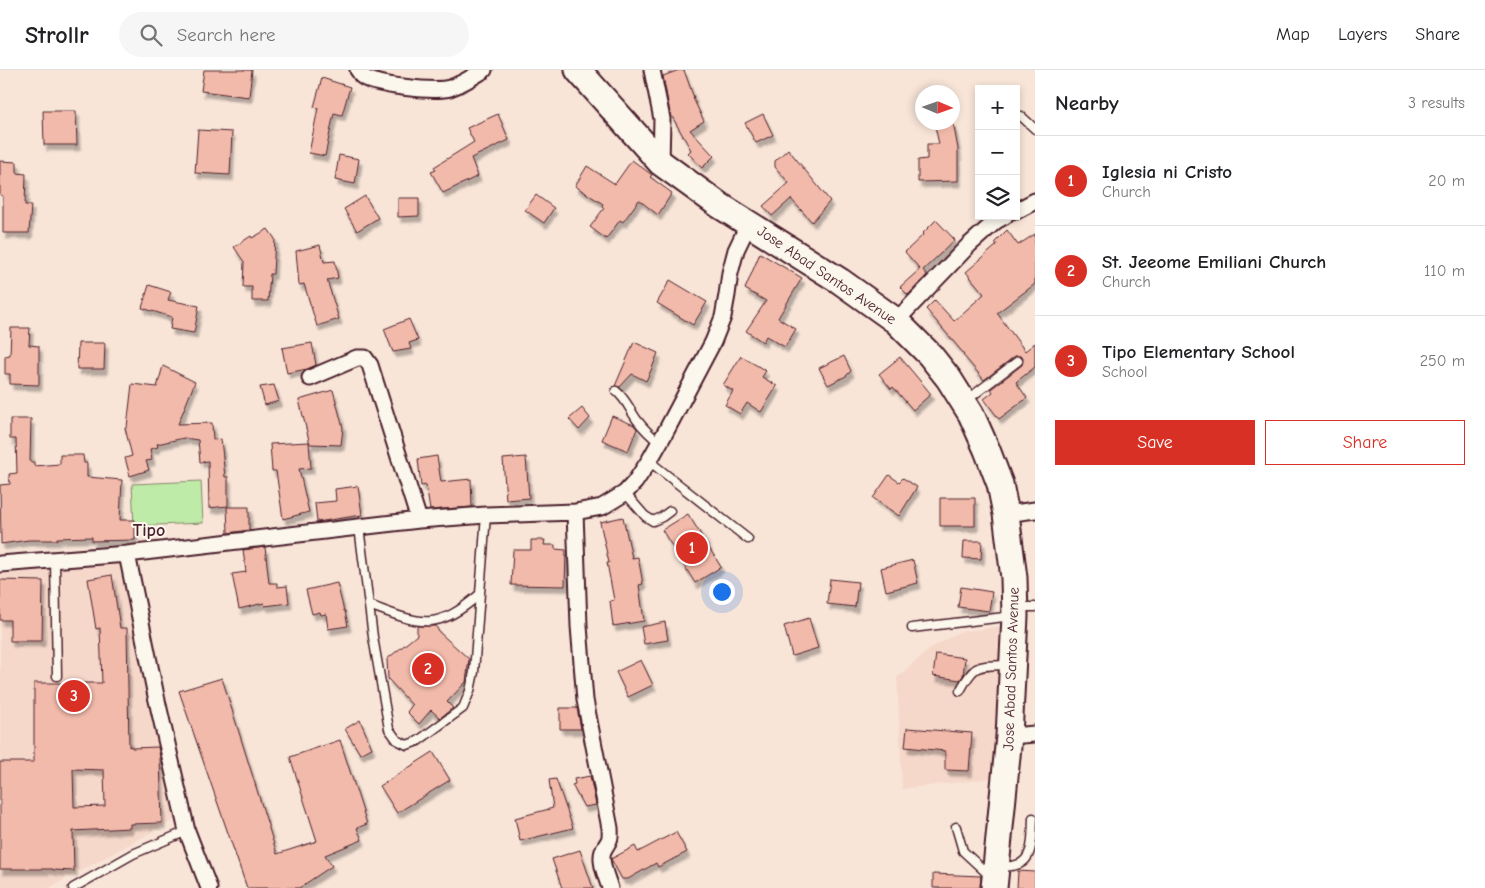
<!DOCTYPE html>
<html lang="en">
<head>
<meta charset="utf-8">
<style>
	body { margin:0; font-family:"Comic Neue",sans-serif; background:#f6f6f6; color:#202124 }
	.controls { position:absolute; right:15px; top:15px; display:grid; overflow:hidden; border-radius:0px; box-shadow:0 2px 8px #0003 }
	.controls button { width:45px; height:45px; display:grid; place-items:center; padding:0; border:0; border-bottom:1px solid #e0e0e0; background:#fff; color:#202124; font:25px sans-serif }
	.compass { position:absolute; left:915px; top:15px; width:45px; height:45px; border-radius:50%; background:#fff; box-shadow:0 2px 8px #0003; rotate:92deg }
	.you { position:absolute; left:721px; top:521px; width:18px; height:18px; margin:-12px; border:4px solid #fff; border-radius:50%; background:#1a73e8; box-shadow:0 0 0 8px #1a73e833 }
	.badge { display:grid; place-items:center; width:32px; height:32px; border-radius:50%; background:#d93025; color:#fff; font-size:16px; font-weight:700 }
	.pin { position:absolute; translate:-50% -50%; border:2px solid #fff; box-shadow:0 1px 5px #0006 }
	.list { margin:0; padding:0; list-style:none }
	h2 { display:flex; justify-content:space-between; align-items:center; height:65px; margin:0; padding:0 20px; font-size:21px }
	h2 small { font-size:16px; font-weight:400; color:#757577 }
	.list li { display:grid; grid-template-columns:32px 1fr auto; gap:15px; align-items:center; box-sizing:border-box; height:90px; padding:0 20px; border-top:1px solid #e0e0e0 }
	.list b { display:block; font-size:19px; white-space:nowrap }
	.list p { margin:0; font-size:16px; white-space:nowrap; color:#757577 }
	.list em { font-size:16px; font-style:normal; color:#757577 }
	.actions { display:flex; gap:10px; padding:15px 20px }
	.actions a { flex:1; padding:11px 0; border:1px solid #d93025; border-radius:0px; text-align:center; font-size:18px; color:#d93025 }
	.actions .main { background:#d93025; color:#fff }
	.icon { flex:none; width:28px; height:28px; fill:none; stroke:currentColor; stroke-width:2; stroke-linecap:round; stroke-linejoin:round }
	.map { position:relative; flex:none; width:1035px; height:818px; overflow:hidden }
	header { display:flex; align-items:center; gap:30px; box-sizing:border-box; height:70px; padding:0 25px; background:#fff; border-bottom:1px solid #e0e0e0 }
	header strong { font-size:24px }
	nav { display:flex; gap:28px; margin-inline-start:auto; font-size:18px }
	.search { width:350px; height:45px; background:#f6f6f6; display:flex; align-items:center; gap:12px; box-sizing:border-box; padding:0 18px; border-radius:28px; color:#757577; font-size:19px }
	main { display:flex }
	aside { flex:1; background:#fff }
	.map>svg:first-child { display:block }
	.built { fill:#f6d8ca }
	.green { fill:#bfeba8; stroke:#84856a }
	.building { fill:#f2baaa; stroke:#4a1f2b; fill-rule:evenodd; filter:url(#shadow) }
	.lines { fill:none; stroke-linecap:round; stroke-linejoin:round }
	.service-casing { stroke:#4a1f2b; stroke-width:11 }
	.minor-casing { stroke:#4a1f2b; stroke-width:19 }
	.trunk-casing { stroke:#4a1f2b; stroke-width:29 }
	.service { stroke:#fbf7ec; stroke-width:8 }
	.minor { stroke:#fbf7ec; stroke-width:15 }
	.trunk { stroke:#fbf7ec; stroke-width:25 }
	.labels { text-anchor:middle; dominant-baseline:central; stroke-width:4; stroke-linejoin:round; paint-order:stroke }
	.street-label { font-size:15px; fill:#4a1f2b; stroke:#fbf7ec }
	.quarter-label { font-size:18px; font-weight:bold; fill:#4a1f2b; stroke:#fbf7ec }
</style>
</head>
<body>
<header>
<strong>Strollr</strong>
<div class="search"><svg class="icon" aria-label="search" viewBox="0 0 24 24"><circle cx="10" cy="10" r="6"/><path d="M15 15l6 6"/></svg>Search here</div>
<nav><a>Map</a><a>Layers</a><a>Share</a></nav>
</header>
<main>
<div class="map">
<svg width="1035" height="818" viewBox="0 0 1035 818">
	<defs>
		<filter id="shadow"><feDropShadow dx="3" dy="5.5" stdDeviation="1" flood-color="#0004"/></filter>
	</defs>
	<rect width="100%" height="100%" fill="#f8e5d8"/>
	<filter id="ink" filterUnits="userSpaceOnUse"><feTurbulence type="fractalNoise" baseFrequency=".02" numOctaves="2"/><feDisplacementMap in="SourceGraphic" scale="10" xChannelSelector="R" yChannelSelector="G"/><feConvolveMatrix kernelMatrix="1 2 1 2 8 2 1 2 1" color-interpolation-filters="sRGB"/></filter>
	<g filter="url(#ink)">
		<path class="built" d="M119,493L176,749L49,818H0V502Z
			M1002,556L995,708L902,719L897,607L931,578L959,562Z"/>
		<path class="green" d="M201,411L203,453L134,456L132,414Z"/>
		<path class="building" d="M204,0H252L249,27L201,21Z
			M679,0H684L694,28H693L704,51L690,60L714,86L702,98L688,83L691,80L670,43L663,6Z
			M322,8L350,17L342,45L334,43L325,86L309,83L318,38L314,37Z
			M43,41H76L77,75H44Z
			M498,44L509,70L471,88L478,106L443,123L431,102L436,100L434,97L474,72L467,58Z
			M763,44L773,65L756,73L745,53Z
			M934,52H953L958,79V111L918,112V90L927,89V74H939Z
			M198,60L232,62L230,105L195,103Z
			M788,79L830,131L812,152L791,129L772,146L763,136L789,113L775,97V91Z
			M339,85L359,89L355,114L335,110Z
			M632,90L652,105L650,107L672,123L658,145L639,130L623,152L620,150L606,169L590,157L604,138L602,136L603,134L575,116L587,96L615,114Z
			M0,91L17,92V103L26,104L25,135H31L29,163H3V126L0,125Z
			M536,125L554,138L544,153L525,140Z
			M365,126L378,148L357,161L344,139Z
			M398,128H419V146L398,147Z
			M936,150L955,170L923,200L927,205L908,225L900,217L920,199L905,182L923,165L922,164Z
			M268,159L275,169L273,204H270L268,231H252V217H243L244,192L234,177L251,166L252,168Z
			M1007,160L1018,175L1035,164V214L997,243L1025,281L1035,273V297L1016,312L1027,328L999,349L984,329L993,322L991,319L1022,295L1023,288L1020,286H1015L984,310L963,285L964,284L926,239L935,230L954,251L984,224L966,202L997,175L995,172Z
			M320,175L324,192L335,191L338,208L327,210L339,249L317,256L304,214L299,215L296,181Z
			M760,183L802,208L778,248L796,259L785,277L766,266L763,272L746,261L766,231L745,219Z
			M670,210L707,232L693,255L657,233Z
			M149,215L171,222L168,230L199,236L194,263L170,259L172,247L142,238Z
			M409,249L418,270L409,273L411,279L393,282L384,259Z
			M11,258H30L29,275L39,276V315L10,314V304H5V286L10,285Z
			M634,272L658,283L652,298L646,311L632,304L620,317L615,316Z
			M78,273H105L104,299H77Z
			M312,273L316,295L307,299L287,303L282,278Z
			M741,286L766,301L762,307L777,316L761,342L747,333L740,344L725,335L733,321L723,315Z
			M844,286L851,301L846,306L828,315L819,298Z
			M900,287L931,324L913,340L893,317L891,319L879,304Z
			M163,296L195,312L178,354L212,353L213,370L221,369L225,407H228V436L209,438L208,391L200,392L198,370L184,368L157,374L158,377L150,379L152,390L146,391L149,400L130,406L125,388L132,386L125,358L127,357L132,314L157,317Z
			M274,315L279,331L265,335L260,317Z
			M333,320L343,358L341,375L310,374L299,330Z
			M582,338L590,348L579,360L569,349Z
			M612,346L634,355L637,359L628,381L602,370Z
			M10,349H31L30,392H34V396L60,394V385H83L84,393H87V407L122,410L120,450H135V470L92,471V467L57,468V470H29L1,474L0,415L10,414L9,404L17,403L16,369H10Z
			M309,372L311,398L299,399L309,442L283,449L276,401H272L270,374Z
			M437,386L441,412L471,409L472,437L430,440L426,415L421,416L418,389Z
			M526,387L529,428L506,430L503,389Z
			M889,405L899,412L903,408L917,417L899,446L873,428Z
			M358,416L362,445L317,452L315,433L336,431L335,419Z
			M940,428H975V456H940Z
			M227,437H249V460L228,463Z
			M688,444L721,497L695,513L662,460Z
			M623,447L632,488L638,487L643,514L639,515L644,551L613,556L610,531L614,530L607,493H609L600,452Z
			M531,470H545L544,475H555V479L566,480L565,516L511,515L513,480H531Z
			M964,471H982L981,489L963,488Z
			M265,477L269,513H277V517L287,516L289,533L265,536L264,533L239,539L232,504L246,502L243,480Z
			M913,490L918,513L886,521L881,498Z
			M112,505L120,558H127L129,677L132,676V678L158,677L160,687L162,753L130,754V758L73,761L74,801L53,800V799H0V692H34V613H102L100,558L96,559L88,509ZM73,699L104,700L105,736L74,737Z
			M830,509L858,512L855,537L827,534Z
			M0,510L43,511L42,571H10V550H0Z
			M337,513L344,541H345L348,556L328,559L326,544L321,545L320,542L312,544L306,520Z
			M961,517L992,522L989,541L958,537Z
			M809,548L818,578L792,586L784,556Z
			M665,552L668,570L644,574L641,557Z
			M417,556H436L439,562L469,589L466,612L447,632L453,638L440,648L431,640L419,654L407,642L412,635L388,609L387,589L417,565Z
			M936,584L965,588L963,606L960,610L933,606Z
			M641,590L653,615L628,627L616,602Z
			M222,608L277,784L317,771L290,687L340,670L367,754L357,758L362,770L325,785L332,796L299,818H247L179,621Z
			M560,638H577L581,659H560Z
			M360,650L372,678L360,684L345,659Z
			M907,658L972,663L969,701L945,700V681L905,677Z
			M433,682L450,710L397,743L380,716Z
			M590,706L596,735L584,737L572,715L575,714L574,709Z
			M556,709L573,758L520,771L515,748L553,738L549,710Z
			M676,762L687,782L658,797L656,793L628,809H622L611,789L635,776L638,782Z
			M580,780L593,818H562L552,789Z
			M1018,801L1035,802V818H1017Z
			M933,804L981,806L980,818H933Z"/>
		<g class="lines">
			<g class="service-casing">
				<path id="service" d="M1021,46L1035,59
					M616,321C627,330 629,339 637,350C644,359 651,366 660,373
					M967,330L1018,291
					M649,391L748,469
					M625,423L645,446L653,451L662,447L670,441
					M359,457L373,567L389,659L397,670L407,675L418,671L463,638L470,621L474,602L486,445
					M55,491L57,606
					M369,535C420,554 435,563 480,524
					M1017,537H1035
					M912,558L1013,546
					M960,621C975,593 977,596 1008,595
					M956,757L963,781L991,807
					M1000,796C1005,796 1011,797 1016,795C1035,791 1032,763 1033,748
					M73,818L133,784L187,761"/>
			</g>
			<g class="minor-casing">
				<path id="minor" d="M358,0C360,2 361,5 362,6C373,16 435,22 450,18C462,14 473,7 484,0
					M652,0L662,49L661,93
					M1016,141L1035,131
					M896,251L969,175L996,151L1005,146
					M310,308L357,288H365L370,295L419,450
					M575,442L579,556L585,630L610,758C611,773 608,770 603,781C599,792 607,808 610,818
					M1006,444L1035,440
					M127,484L156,626L187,761L209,818
					M0,494L127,484L419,450L486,445L575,442L602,437L625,423L635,412L649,391L666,361L713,272L723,247L727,225L730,203L736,180L749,153
					M1009,666L1035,664"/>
			</g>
			<g class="trunk-casing">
				<path id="trunk" d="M578,0L661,93L719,135L840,211L896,251L930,285L949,309L971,344L987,380L1000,414L1006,444L1014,508L1015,546L1009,666L994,818"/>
			</g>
			<use href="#service" class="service"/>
			<use href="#minor" class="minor"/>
			<use href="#trunk" class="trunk"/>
		</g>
	</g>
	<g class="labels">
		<g class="street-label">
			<text transform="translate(827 205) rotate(34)">Jose Abad Santos Avenue</text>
			<text transform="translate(1011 599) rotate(-88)">Jose Abad Santos Avenue</text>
		</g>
		<g class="quarter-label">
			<text x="149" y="460">Tipo</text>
		</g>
	</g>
</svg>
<div class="controls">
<button>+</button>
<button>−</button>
<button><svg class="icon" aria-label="layers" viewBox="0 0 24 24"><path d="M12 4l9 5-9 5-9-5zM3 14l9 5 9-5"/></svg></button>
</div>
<svg class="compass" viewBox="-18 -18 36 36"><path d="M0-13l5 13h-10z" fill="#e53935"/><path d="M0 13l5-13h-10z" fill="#757577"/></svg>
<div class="you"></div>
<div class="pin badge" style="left:692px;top:478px">1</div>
<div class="pin badge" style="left:428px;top:599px">2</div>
<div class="pin badge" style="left:74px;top:626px">3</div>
</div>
<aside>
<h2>Nearby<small>3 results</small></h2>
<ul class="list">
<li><span class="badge">1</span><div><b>Iglesia ni Cristo</b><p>Church</p></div><em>20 m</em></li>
<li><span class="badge">2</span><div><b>St. Jeeome Emiliani Church</b><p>Church</p></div><em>110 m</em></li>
<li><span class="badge">3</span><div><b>Tipo Elementary School</b><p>School</p></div><em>250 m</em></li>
</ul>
<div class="actions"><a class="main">Save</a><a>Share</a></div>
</aside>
</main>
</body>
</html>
